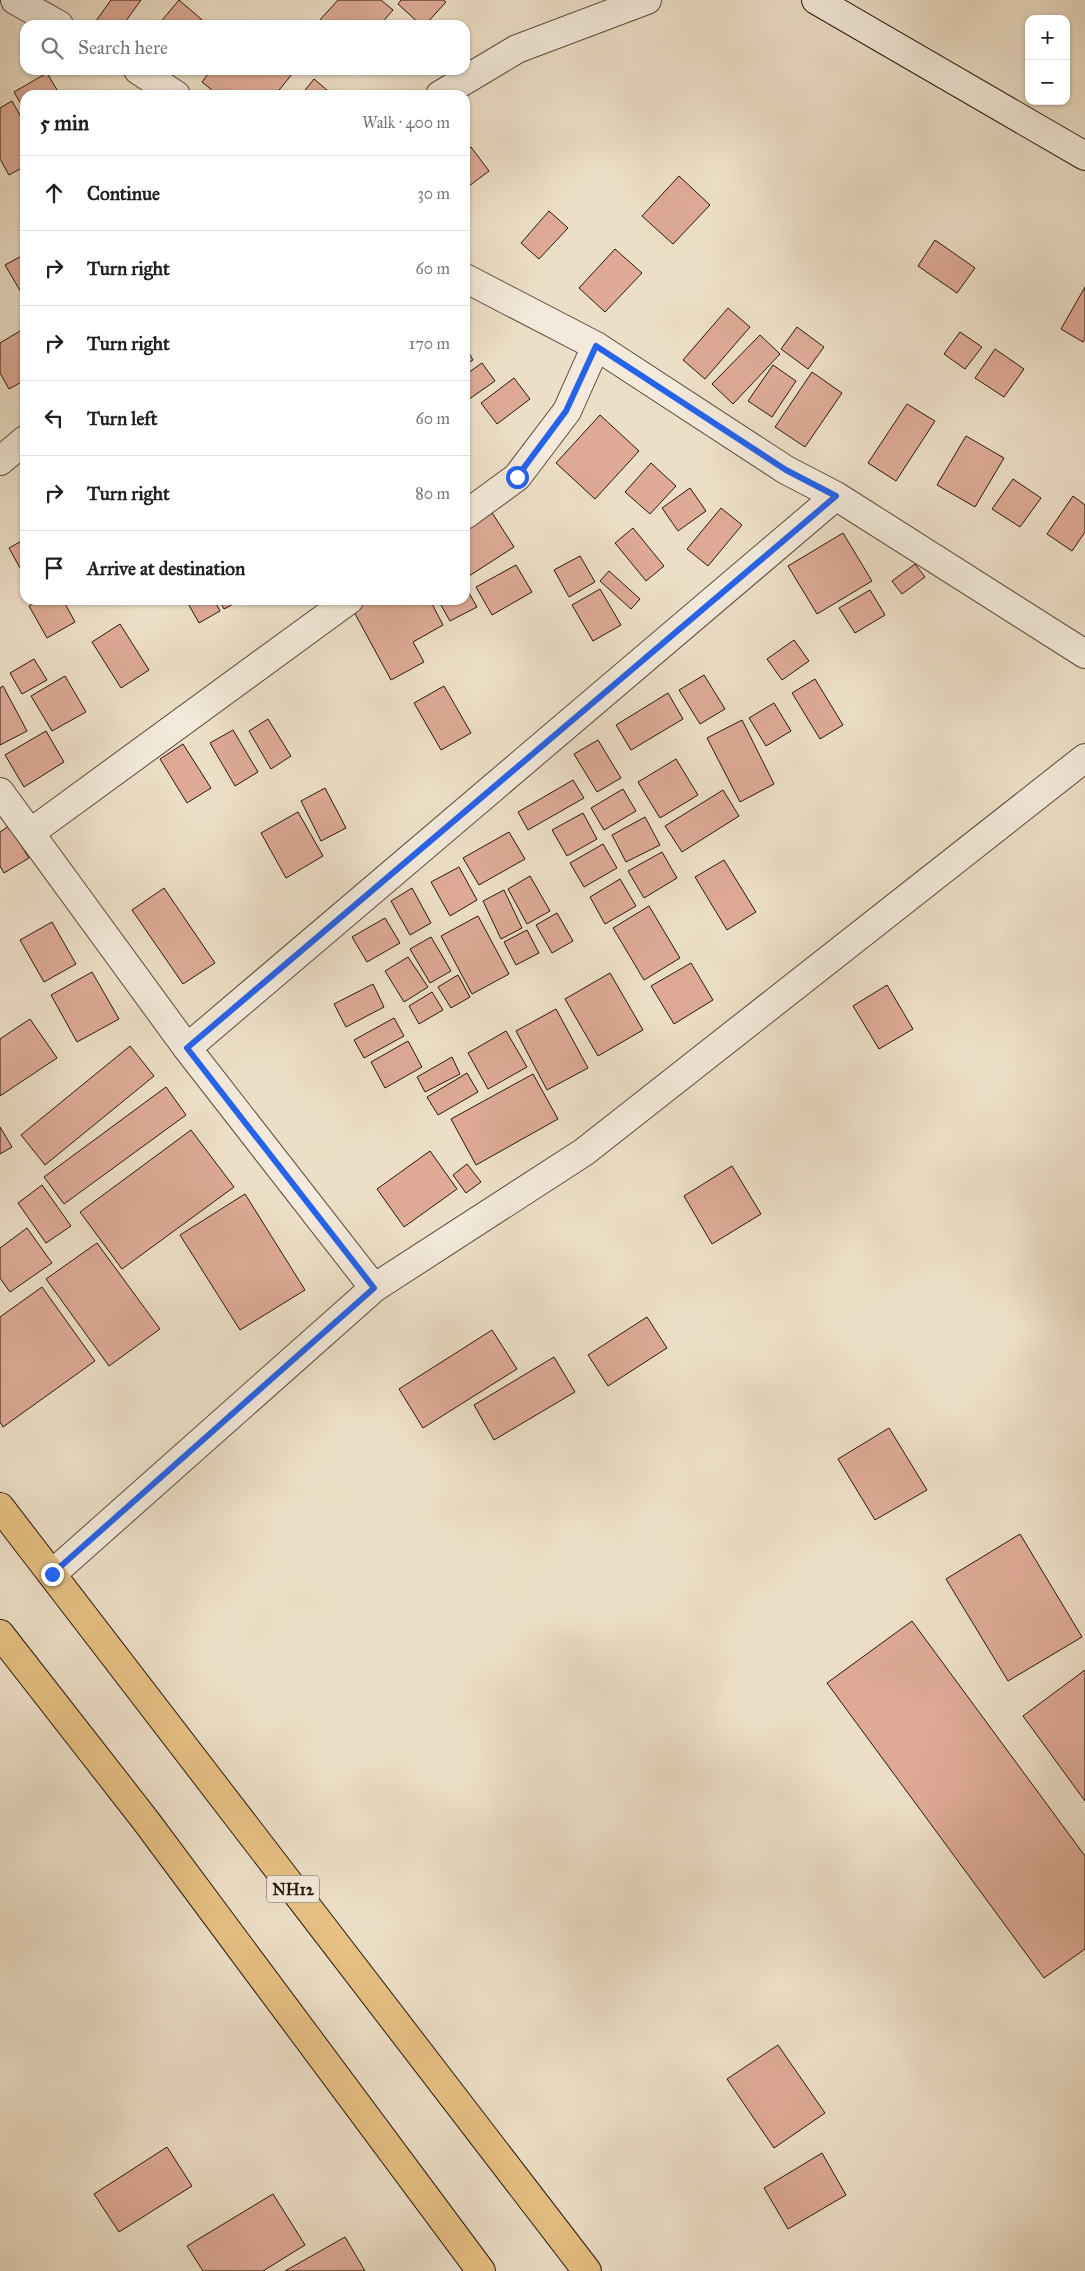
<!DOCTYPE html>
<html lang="en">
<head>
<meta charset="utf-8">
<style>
	body { margin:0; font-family:"IM FELL Great Primer",serif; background:#f6f6f6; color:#202124 }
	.controls { position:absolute; right:15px; top:15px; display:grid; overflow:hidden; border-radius:10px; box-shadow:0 1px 4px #0004 }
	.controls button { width:45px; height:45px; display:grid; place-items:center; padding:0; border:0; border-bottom:1px solid #e0e0e0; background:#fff; color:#202124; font:25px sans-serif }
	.stop { position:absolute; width:15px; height:15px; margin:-11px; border:4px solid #2563eb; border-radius:50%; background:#fff }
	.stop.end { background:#2563eb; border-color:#fff; box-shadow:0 1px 5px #0008 }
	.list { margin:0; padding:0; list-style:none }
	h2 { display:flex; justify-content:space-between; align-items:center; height:65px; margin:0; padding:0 20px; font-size:21px }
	h2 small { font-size:16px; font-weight:400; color:#757577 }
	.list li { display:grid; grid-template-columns:32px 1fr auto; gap:15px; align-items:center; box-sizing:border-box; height:75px; padding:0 20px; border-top:1px solid #e0e0e0 }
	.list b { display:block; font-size:19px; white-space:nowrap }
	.list em { font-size:16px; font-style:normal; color:#757577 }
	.icon { flex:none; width:28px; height:28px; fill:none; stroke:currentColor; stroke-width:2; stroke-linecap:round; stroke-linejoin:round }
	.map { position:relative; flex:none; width:1085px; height:2271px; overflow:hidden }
	.search { position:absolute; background:#fff; box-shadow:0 1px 4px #0004; left:20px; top:20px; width:450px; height:55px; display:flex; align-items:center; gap:12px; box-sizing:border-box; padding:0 18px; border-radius:15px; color:#757577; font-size:19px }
	.panel { position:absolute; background:#fff; box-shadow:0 1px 4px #0004; left:20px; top:90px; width:450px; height:515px; border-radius:15px }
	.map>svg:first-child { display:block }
	.building { fill:#deaa96; stroke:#28180c }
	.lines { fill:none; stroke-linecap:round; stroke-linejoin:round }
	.street-casing { stroke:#594a3b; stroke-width:30 }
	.secondary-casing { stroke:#28180c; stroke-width:30 }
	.highway-casing { stroke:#28180c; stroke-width:30 }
	.street { stroke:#f3eadb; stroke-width:28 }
	.secondary { stroke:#f3eadb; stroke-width:28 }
	.highway { stroke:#e6c084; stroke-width:28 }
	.route { stroke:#2563eb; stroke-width:6 }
	.labels { text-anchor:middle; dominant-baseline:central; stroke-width:4; stroke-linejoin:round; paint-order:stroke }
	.shield { fill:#f3eadb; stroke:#65574a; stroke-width:1 }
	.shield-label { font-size:16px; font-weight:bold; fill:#28180c }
</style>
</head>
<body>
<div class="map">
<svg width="1085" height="2271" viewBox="0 0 1085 2271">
	<rect width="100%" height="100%" fill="#eddfc7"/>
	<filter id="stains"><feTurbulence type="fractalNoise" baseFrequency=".004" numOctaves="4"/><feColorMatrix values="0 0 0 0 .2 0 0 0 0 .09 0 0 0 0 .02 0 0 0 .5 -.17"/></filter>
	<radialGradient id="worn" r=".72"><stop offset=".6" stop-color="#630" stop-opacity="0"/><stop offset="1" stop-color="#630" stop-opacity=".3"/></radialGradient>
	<path class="building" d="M111,0H141L123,25H93Z
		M179,0L208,25H158Z
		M338,0H381L393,10L380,25H322L318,22Z
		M401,0H443L446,2L425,25H421L398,4Z
		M211,70H288L293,73L275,95H218L202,82Z
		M47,73L60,95H25V111L14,92Z
		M314,79L333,95H301Z
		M12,101L25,124V166L9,175L0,159V108Z
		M471,147L489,171L465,189V151Z
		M679,176L710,205L673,244L642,216Z
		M549,211L568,228L539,259L521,243Z
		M935,240L975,268L957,293L918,266Z
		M615,249L642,273L605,312L579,288Z
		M25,254V299L5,265Z
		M1085,287V338L1083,342L1061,329Z
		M728,308L750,327L705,379L683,360Z
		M797,327L824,347L808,369L781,349Z
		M25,328V380L9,389L0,373V343Z
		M960,332L982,347L965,369L944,354Z
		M760,335L780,354L733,404L712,384Z
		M465,346L473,360L465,365Z
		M995,349L1024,369L1004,397L975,378Z
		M482,363L495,381L465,402V375Z
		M773,365L796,381L772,417L748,401Z
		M812,372L842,393L805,447L775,427Z
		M514,378L530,399L497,424L481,403Z
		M907,404L935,421L896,481L868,463Z
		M600,415L639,451L595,499L556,463Z
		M966,436L1004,458L975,507L937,485Z
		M651,463L676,486L650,514L625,492Z
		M1013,479L1041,498L1020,527L992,509Z
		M690,488L706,511L678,531L662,508Z
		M1073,496L1085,505V532L1072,551L1047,534Z
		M489,508L514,547L469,576L465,570V523Z
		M721,508L742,525L708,566L687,549Z
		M633,528L664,566L646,581L615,543Z
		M843,533L872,581L817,614L788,566Z
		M25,539V577L9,548Z
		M580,556L595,582L569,597L554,570Z
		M915,564L925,577L902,594L892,581Z
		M516,565L532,592L492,615L476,587Z
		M609,571L640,599L631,609L600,581Z
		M465,586L477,607L450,621L438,600H465Z
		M600,589L621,625L593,641L572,605Z
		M870,590L885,615L855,633L839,608Z
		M40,600H63L75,622L47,638L29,606Z
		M186,600H214L220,611L199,623Z
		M219,600H241L224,609Z
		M371,600H430L443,625L413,642L424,662L391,680L353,610Z
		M120,624L149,670L121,688L92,642Z
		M794,640L809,661L782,680L767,659Z
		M34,659L47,680L22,694L10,673Z
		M704,675L725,709L700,724L679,690Z
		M65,676L86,712L52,731L31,696Z
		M815,679L843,725L820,739L792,693Z
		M3,686L27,731L0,745V688Z
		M444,686L471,733L441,750L414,703Z
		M668,693L683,719L631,750L616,725Z
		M774,703L791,731L766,746L749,718Z
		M268,719L291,756L271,769L249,731Z
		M742,720L774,784L740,802L707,738Z
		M233,730L258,772L235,786L210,743Z
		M46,731L64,762L24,787L5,755Z
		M598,740L621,778L597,792L574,754Z
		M183,744L211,788L187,803L160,759Z
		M676,759L698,795L660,818L638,782Z
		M573,780L584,798L528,830L518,812Z
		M325,788L346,828L321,841L301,801Z
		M623,789L636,811L604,830L591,808Z
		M723,790L739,816L682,852L665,826Z
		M298,812L323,856L286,878L261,833Z
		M583,813L597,839L567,856L552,830Z
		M645,817L660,845L626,862L612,835Z
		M9,826L29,858L4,873L0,866V832Z
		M509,832L525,859L479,885L463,858Z
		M603,844L617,868L584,887L570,863Z
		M662,852L677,878L644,898L628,871Z
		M724,860L756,912L727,930L695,877Z
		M459,867L477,900L450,916L431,882Z
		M530,876L550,911L527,924L508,889Z
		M620,879L636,906L605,924L590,897Z
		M164,888L215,963L183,984L132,910Z
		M412,888L431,923L410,935L391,901Z
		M504,890L522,928L501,939L483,901Z
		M649,906L680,958L644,980L613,928Z
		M557,913L573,941L552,953L536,925Z
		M478,916L509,974L472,994L441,936Z
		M385,918L400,943L367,962L352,937Z
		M52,922L76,964L44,982L20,940Z
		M527,930L539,953L516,965L504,942Z
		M431,937L451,971L430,983L410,949Z
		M408,957L428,987L404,1002L385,971Z
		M691,963L713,1000L674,1024L651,986Z
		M92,972L119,1019L77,1042L51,995Z
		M610,973L643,1030L598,1056L565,999Z
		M458,975L470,997L451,1008L438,987Z
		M373,984L384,1007L346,1027L334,1004Z
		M887,985L913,1029L879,1049L853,1006Z
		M432,992L443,1010L419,1024L409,1006Z
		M556,1009L588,1068L547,1090L516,1031Z
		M394,1018L404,1036L364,1058L354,1040Z
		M30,1019L57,1058L0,1096V1039Z
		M506,1031L527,1067L488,1089L468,1053Z
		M408,1041L422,1067L385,1088L371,1062Z
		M130,1046L154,1076L45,1165L21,1135Z
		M452,1057L460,1074L425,1092L417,1077Z
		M467,1073L478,1092L438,1115L427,1097Z
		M533,1074L558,1119L476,1165L451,1119Z
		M166,1087L186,1115L64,1204L44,1177Z
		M0,1127L12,1147L0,1154Z
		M191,1130L234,1187L122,1269L80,1212Z
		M430,1151L457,1189L404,1227L377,1189Z
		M467,1164L481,1182L466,1193L453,1175Z
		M732,1166L761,1214L712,1244L684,1196Z
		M42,1185L71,1226L46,1243L18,1203Z
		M245,1194L305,1290L240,1330L180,1235Z
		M27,1228L52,1263L10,1292L0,1278V1248Z
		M97,1243L160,1329L109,1366L46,1279Z
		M42,1287L95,1361L3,1427L0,1422V1317Z
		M647,1317L667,1348L608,1386L588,1355Z
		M492,1330L517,1369L423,1428L399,1389Z
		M554,1357L575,1392L494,1440L474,1405Z
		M889,1428L927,1490L875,1520L838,1459Z
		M1020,1534L1082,1637L1008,1681L946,1579Z
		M912,1621L1085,1856V1949L1044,1978L827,1683Z
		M1085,1670V1801L1023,1716Z
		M778,2045L825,2113L774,2148L727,2079Z
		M167,2147L192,2186L119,2232L94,2194Z
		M822,2153L846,2195L788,2229L764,2188Z
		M273,2194L305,2245L263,2271H203L187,2246Z
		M345,2237L365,2271H285Z"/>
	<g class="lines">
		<g class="street-casing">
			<path id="street" d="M15,0L59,25
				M138,70L176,95
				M440,95L517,49L647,0
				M465,278L596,346L786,470L836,496L1085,654
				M0,461L25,440
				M465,515L517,477L567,411L596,346
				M0,792L187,1048L374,1288
				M30,833L349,600
				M187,1048L836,496
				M52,1574L374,1288L584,1152L1085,758"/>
		</g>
		<g class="secondary-casing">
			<path id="secondary" d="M816,0L1085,156"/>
		</g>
		<g class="highway-casing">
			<path id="highway" d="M0,1507L587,2271
				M0,1634L146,1821L481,2271"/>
		</g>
		<use href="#street" class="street"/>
		<use href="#secondary" class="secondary"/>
		<use href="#highway" class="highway"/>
	</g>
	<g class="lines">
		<path class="route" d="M52,1574L374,1288L187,1048L836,496L786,470L596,346L566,411L517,477"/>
	</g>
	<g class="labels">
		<rect class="shield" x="267" y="1875.5" width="52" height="27" rx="4"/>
		<g class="shield-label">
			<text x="293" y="1889">NH12</text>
		</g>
	</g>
	<rect width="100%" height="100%" filter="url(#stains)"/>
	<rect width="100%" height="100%" fill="url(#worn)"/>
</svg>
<div class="controls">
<button>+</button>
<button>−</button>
</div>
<div class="stop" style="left:517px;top:477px"></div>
<div class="stop end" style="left:52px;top:1574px"></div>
<div class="search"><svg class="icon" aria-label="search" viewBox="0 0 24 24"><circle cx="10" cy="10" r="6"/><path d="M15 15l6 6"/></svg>Search here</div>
<section class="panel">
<h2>5 min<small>Walk · 400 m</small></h2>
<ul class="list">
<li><svg class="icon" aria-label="ahead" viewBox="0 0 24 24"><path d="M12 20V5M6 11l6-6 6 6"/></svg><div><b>Continue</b></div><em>30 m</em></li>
<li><svg class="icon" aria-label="right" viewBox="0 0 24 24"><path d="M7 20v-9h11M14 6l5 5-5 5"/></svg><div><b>Turn right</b></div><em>60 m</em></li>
<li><svg class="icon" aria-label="right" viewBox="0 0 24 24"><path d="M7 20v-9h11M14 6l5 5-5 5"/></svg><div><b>Turn right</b></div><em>170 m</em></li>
<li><svg class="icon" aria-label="left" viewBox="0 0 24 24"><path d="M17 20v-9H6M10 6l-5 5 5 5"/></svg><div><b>Turn left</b></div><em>60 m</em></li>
<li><svg class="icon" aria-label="right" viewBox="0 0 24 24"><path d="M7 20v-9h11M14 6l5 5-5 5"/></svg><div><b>Turn right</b></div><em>80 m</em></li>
<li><svg class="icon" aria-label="arrive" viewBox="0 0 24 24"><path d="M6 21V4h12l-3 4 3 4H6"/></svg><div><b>Arrive at destination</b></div></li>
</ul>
</section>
</div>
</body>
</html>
